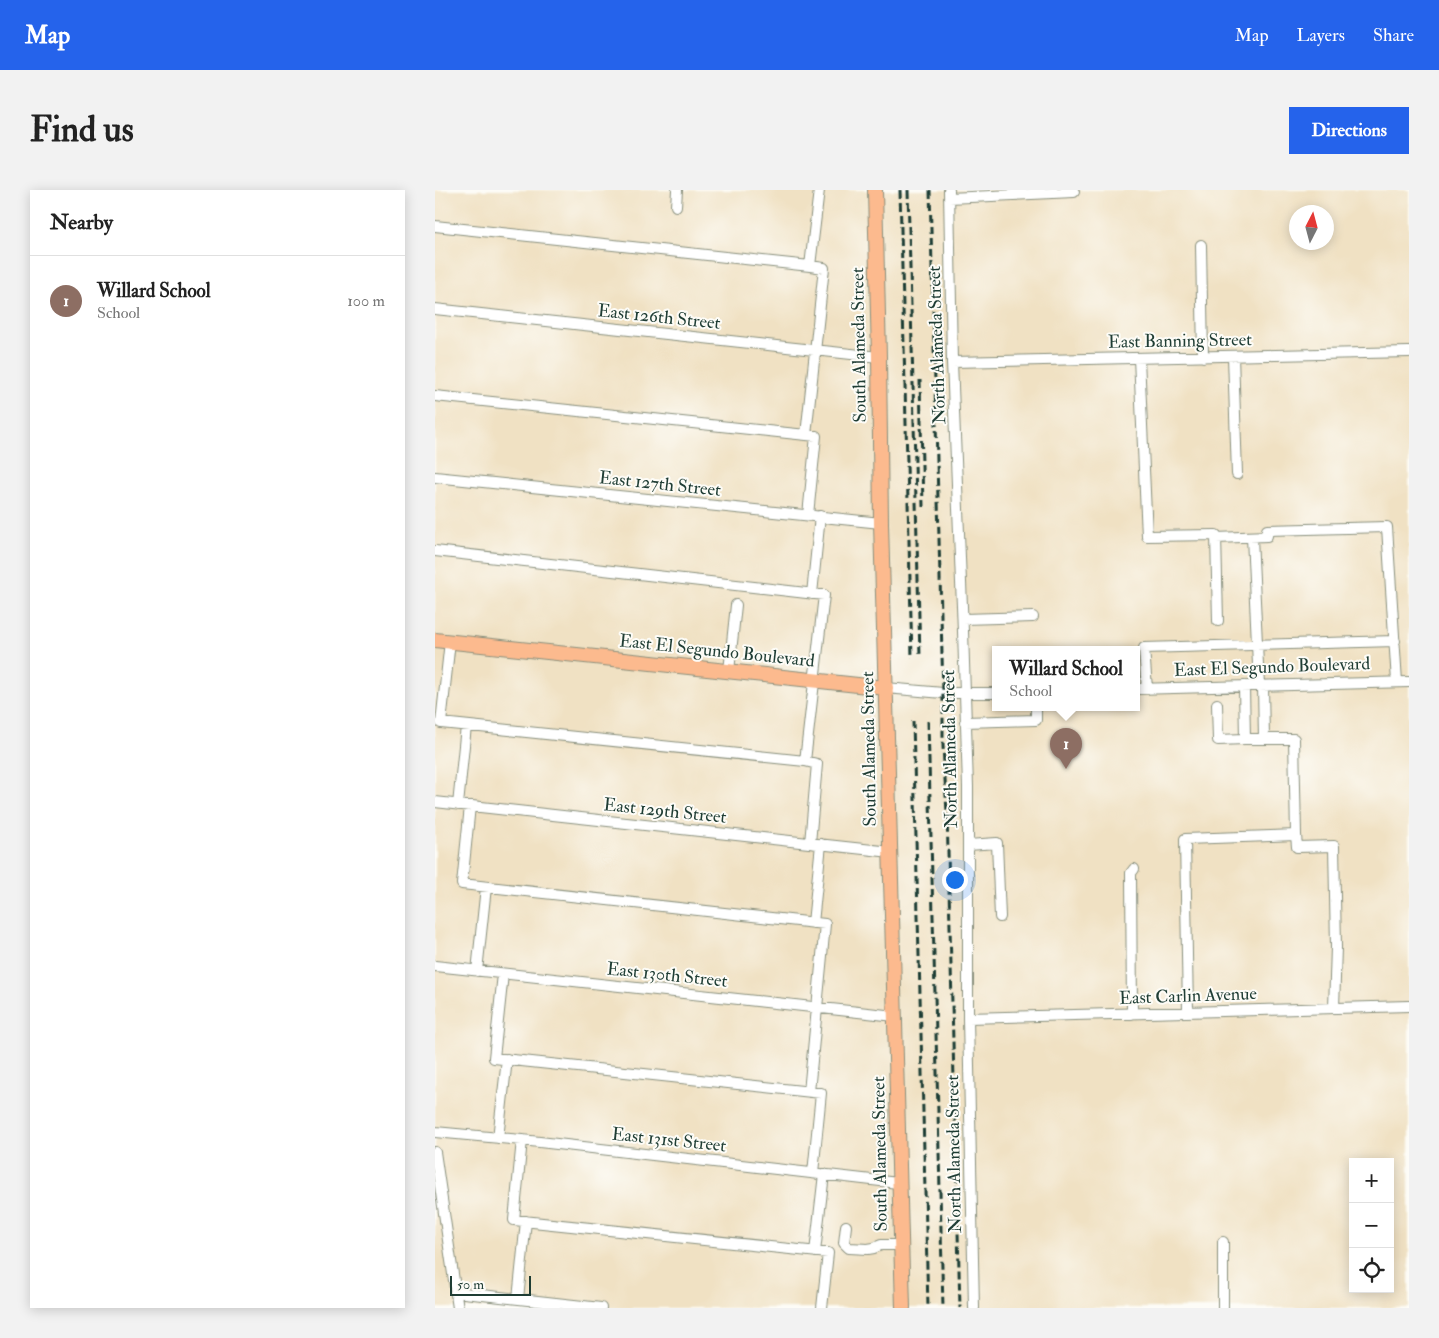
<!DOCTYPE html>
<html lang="en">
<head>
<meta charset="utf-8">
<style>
	body { margin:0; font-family:"IM FELL Double Pica",serif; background:#f2f2f2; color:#222 }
	.controls { position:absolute; right:15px; bottom:15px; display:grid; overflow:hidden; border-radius:0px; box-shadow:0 2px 12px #0003 }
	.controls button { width:45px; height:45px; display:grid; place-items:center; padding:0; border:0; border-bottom:1px solid #e0e0e0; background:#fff; color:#222; font:25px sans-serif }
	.compass { position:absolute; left:854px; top:15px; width:45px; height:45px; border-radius:50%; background:#fff; box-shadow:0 2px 12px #0003; rotate:6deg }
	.scale { position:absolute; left:15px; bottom:12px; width:81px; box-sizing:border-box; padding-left:5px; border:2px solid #1f3d34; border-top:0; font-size:14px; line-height:18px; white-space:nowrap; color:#1f3d34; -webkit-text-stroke:4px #fdfcf7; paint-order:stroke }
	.you { position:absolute; left:519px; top:689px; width:18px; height:18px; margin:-12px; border:4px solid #fff; border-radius:50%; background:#1a73e8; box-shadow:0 0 0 8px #1a73e833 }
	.badge { display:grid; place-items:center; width:32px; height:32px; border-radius:50%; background:#2563eb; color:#fff; font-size:16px; font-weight:700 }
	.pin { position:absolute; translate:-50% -41px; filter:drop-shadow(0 1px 2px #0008) }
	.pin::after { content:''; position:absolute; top:26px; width:18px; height:15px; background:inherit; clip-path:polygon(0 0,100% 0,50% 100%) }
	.popup { position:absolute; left:557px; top:456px; width:148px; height:65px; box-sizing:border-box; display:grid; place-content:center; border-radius:0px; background:#fff; filter:drop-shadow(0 1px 4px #0005); font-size:16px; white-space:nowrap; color:#767676 }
	.popup b { font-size:19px; color:#222 }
	.popup::after { content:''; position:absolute; left:50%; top:100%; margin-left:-10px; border:10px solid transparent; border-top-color:#fff }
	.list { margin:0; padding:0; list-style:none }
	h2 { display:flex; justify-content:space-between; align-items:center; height:65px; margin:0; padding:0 20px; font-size:21px }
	h2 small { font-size:16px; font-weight:400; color:#767676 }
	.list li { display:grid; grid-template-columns:32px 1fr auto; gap:15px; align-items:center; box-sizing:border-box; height:90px; padding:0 20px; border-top:1px solid #e0e0e0 }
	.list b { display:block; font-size:19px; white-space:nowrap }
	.list p { margin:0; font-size:16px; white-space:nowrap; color:#767676 }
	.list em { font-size:16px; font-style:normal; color:#767676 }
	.icon { flex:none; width:28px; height:28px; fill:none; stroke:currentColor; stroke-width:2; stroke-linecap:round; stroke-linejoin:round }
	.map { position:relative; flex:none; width:974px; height:1118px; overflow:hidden; border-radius:0px }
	header { display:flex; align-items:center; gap:30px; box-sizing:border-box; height:70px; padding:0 25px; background:#2563eb; color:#fff }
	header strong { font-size:24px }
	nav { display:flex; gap:28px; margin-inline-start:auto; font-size:18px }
	.intro { display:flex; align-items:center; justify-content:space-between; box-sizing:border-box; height:120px; padding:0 30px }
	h1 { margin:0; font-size:35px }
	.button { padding:12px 22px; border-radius:0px; background:#2563eb; color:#fff; font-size:18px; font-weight:700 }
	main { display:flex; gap:30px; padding:0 30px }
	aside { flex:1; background:#fff; border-radius:0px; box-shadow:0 2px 12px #0003 }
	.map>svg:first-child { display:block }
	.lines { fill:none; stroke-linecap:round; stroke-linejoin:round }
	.minor-casing { stroke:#888f7c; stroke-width:12 }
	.major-casing { stroke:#888f7c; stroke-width:16 }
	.minor { stroke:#fff; stroke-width:10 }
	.major { stroke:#fcba8e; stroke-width:14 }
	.rail { stroke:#1f3d34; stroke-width:3; stroke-dasharray:8 4; stroke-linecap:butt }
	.labels { text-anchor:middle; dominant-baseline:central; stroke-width:4; stroke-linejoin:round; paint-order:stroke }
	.street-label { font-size:18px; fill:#1f3d34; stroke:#fdfcf7 }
</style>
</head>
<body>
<header>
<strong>Map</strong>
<nav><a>Map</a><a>Layers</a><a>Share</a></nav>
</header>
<div class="intro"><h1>Find us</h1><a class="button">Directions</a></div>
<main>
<aside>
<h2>Nearby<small></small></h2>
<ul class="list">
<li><span class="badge" style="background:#8d6e63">1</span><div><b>Willard School</b><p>School</p></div><em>100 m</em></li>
</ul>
</aside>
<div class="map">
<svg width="974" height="1118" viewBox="0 0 974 1118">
	<rect width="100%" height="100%" fill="#fdfcf7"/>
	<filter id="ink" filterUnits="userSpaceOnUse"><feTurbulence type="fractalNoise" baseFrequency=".02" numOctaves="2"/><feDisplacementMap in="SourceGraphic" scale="10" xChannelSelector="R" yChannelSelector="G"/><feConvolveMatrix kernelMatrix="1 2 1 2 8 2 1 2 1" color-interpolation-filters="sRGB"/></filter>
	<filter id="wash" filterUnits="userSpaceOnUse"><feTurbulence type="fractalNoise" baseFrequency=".0096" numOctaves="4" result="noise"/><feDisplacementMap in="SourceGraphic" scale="20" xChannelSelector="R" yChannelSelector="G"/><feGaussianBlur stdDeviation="1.12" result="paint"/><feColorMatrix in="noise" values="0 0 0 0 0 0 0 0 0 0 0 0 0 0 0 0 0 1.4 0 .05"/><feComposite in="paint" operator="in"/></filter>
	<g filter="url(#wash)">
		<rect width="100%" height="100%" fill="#f0e1c3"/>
	</g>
	<g filter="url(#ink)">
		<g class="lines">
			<g class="minor-casing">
				<path id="minor" d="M514,0L517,172L528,441L533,597V828L539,1118
					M514,8L639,2
					M241,16L242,0
					M0,36L375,76L389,78L371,245
					M766,55L768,167
					M375,76L384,0
					M0,119L444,167
					M798,166L802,284
					M704,168L712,346L781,345L783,431
					M517,172L974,162
					M0,206L381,246L373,325
					M0,287L446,333
					M817,347L824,496
					M781,348L832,346V340L952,337L962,492
					M0,361L389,405L370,571
					M377,404L385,326
					M528,429L598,427
					M15,451L6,533L370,571L382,574L375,653
					M294,481L301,415
					M828,496L829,549
					M451,498L508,503H561
					M701,499L974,492
					M712,499L709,458L960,451
					M782,514L783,550L810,549
					M530,532L601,530V518
					M0,612L456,662
					M23,615L31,536
					M35,616L27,694L390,734L374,902
					M861,645L862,657L899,656L901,757L899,818
					M533,655L562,653L565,727
					M378,733L386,654
					M0,776L460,826
					M42,781L51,697
					M68,784L59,868L386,903L378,983
					M753,822L750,649L861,645L859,549H810L809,496
					M697,824L696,683L699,679
					M533,828L974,816
					M0,942L87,950L463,993
					M63,948L72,869
					M87,950L79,1030L393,1063L387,1118
					M0,962L23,1118
					M411,1036L409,1053L414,1058L433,1059L439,1058L446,1055H466
					M788,1052V1118
					M380,1062L389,984
					M20,1102L166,1118
					M83,1109L91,1031"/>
			</g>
			<g class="major-casing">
				<path id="major" d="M440,0L444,167L446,333L468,1118
					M0,450L451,498"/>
			</g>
			<use href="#minor" class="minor"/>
			<use href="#major" class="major"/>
			<path class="rail" d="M465,0L477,468
				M473,0L485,467
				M495,0L508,503V556L512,623L525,1118
				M485,190L488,317
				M478,531L493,1118
				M493,531L508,1118"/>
		</g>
	</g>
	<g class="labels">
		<g class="street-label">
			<text transform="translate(224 127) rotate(6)">East 126th Street</text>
			<text transform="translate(745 151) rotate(-1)">East Banning Street</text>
			<text transform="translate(424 155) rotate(-91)">South Alameda Street</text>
			<text transform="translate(502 155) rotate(-92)">North Alameda Street</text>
			<text transform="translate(225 294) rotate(6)">East 127th Street</text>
			<text transform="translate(282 461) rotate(6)">East El Segundo Boulevard</text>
			<text transform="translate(837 477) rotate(-2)">East El Segundo Boulevard</text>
			<text transform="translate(434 559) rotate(-91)">South Alameda Street</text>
			<text transform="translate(515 559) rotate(-91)">North Alameda Street</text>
			<text transform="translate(230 621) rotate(6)">East 129th Street</text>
			<text transform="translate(232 785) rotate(6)">East 130th Street</text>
			<text transform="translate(753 806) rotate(-2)">East Carlin Avenue</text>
			<text transform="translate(234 950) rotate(6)">East 131st Street</text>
			<text transform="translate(445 964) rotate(-91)">South Alameda Street</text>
			<text transform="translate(519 964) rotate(-91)">North Alameda Street</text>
		</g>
	</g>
</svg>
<div class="controls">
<button>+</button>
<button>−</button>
<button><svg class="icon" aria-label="locate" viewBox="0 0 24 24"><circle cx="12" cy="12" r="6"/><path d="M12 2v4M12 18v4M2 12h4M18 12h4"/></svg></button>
</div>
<svg class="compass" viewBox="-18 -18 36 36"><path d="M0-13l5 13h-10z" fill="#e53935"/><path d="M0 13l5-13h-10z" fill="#767676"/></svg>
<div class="scale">50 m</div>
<div class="you"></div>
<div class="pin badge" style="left:631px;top:579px;background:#8d6e63">1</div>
<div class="popup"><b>Willard School</b>School</div>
</div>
</main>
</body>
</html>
